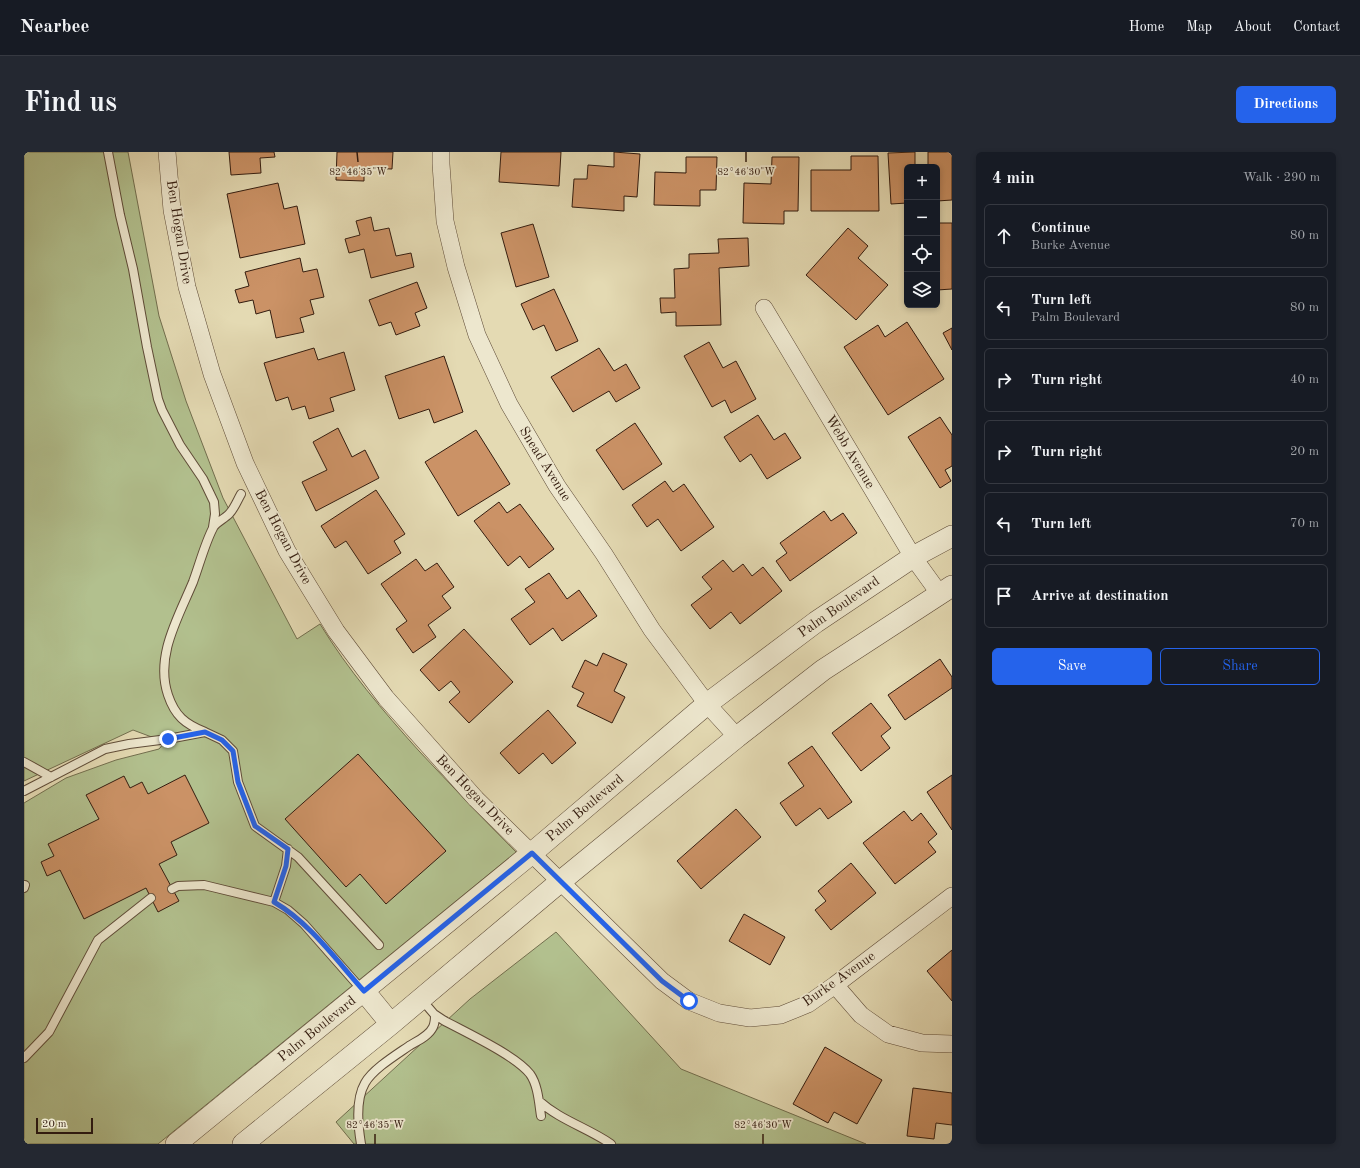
<!DOCTYPE html>
<html lang="en">
<head>
<meta charset="utf-8">
<style>
	body { margin:0; font-family:"Old Standard TT",serif; background:#242831; color:#f1f3f6 }
	.controls { position:absolute; right:12px; top:12px; display:grid; overflow:hidden; border-radius:6px; box-shadow:0 2px 6px #0003 }
	.controls button { width:36px; height:36px; display:grid; place-items:center; padding:0; border:0; border-bottom:1px solid #363941; background:#171b24; color:#f1f3f6; font:20px sans-serif }
	.scale { position:absolute; left:12px; bottom:10px; width:57px; box-sizing:border-box; padding-left:4px; border:2px solid #331c0f; border-top:0; font-size:11px; line-height:14px; white-space:nowrap; color:#331c0f; -webkit-text-stroke:3px #ede7ce; paint-order:stroke }
	.stop { position:absolute; width:12px; height:12px; margin:-9px; border:3px solid #2563eb; border-radius:50%; background:#fff }
	.stop.end { background:#2563eb; border-color:#fff; box-shadow:0 1px 4px #0008 }
	.list { margin:0; padding:0; list-style:none }
	h2 { display:flex; justify-content:space-between; align-items:center; height:52px; margin:0; padding:0 16px; font-size:17px }
	h2 small { font-size:13px; font-weight:400; color:#9ea1a6 }
	.list li { display:grid; grid-template-columns:26px 1fr auto; gap:12px; align-items:center; box-sizing:border-box; height:64px; margin:0 8px 8px; padding:0 8px; border:1px solid #363941; border-radius:6px }
	.list b { display:block; font-size:15px; white-space:nowrap }
	.list p { margin:0; font-size:13px; white-space:nowrap; color:#9ea1a6 }
	.list em { font-size:13px; font-style:normal; color:#9ea1a6 }
	.actions { display:flex; gap:8px; padding:12px 16px }
	.actions a { flex:1; padding:9px 0; border:1px solid #2563eb; border-radius:6px; text-align:center; font-size:14px; color:#2563eb }
	.actions .main { background:#2563eb; color:#fff }
	.icon { flex:none; width:22px; height:22px; fill:none; stroke:currentColor; stroke-width:2; stroke-linecap:round; stroke-linejoin:round }
	.map { position:relative; flex:none; width:928px; height:992px; overflow:hidden; border-radius:6px }
	header { display:flex; align-items:center; gap:24px; box-sizing:border-box; height:56px; padding:0 20px; background:#171b24; border-bottom:1px solid #363941 }
	header strong { font-size:19px }
	nav { display:flex; gap:22px; margin-inline-start:auto; font-size:14px }
	.intro { display:flex; align-items:center; justify-content:space-between; box-sizing:border-box; height:96px; padding:0 24px }
	h1 { margin:0; font-size:28px }
	.button { padding:10px 18px; border-radius:6px; background:#2563eb; color:#fff; font-size:14px; font-weight:700 }
	main { display:flex; gap:24px; padding:0 24px }
	aside { flex:1; background:#171b24; border-radius:6px; box-shadow:0 2px 6px #0003 }
	.map>svg:first-child { display:block }
	.green { fill:#b2c08e; stroke:#726e4e }
	.building { fill:#cb9266; stroke:#331c0f }
	.lines { fill:none; stroke-linecap:round; stroke-linejoin:round }
	.service-casing { stroke:#5f4c38; stroke-width:10 }
	.minor-casing { stroke:#5f4c38; stroke-width:18 }
	.tertiary-casing { stroke:#5f4c38; stroke-width:22 }
	.service { stroke:#ede7ce; stroke-width:8 }
	.minor { stroke:#ede7ce; stroke-width:17 }
	.tertiary { stroke:#ede7ce; stroke-width:21 }
	.route { stroke:#2563eb; stroke-width:5 }
	.ticks { fill:none; stroke:#331c0f; stroke-width:1.5 }
	.labels { text-anchor:middle; dominant-baseline:central; stroke-width:3.5; stroke-linejoin:round; paint-order:stroke }
	.street-label { font-size:14px; fill:#331c0f; stroke:#ede7ce }
	.ticks-label { font-size:10px; text-anchor:middle; fill:#331c0f; stroke:#ede7ce; stroke-width:3.5; stroke-linejoin:round; paint-order:stroke }
</style>
</head>
<body>
<header>
<strong>Nearbee</strong>
<nav><a>Home</a><a>Map</a><a>About</a><a>Contact</a></nav>
</header>
<div class="intro"><h1>Find us</h1><a class="button">Directions</a></div>
<main>
<div class="map">
<svg width="928" height="992" viewBox="0 0 928 992">
	<rect width="100%" height="100%" fill="#e4dab3"/>
	<filter id="stains"><feTurbulence type="fractalNoise" baseFrequency=".005" numOctaves="4"/><feColorMatrix values="0 0 0 0 .2 0 0 0 0 .09 0 0 0 0 .02 0 0 0 .5 -.17"/></filter>
	<radialGradient id="worn" r=".72"><stop offset=".6" stop-color="#630" stop-opacity="0"/><stop offset="1" stop-color="#630" stop-opacity=".3"/></radialGradient>
	<path class="green" d="M0,0H104L135,164L162,249L199,346L273,487L296,472C324,518 359,559 395,599C427,633 459,667 492,700L134,992H0V651L42,626L92,608L135,597L141,590L109,578L0,629Z
		M532,780L657,917L842,992H330L312,970L446,847Z"/>
	<path class="building" d="M205,0H250L251,5L236,6L237,21L207,23Z
		M313,0H369L368,17L340,16V29L312,28Z
		M477,0H537L535,34L475,30Z
		M590,0L616,2L613,45L600,44V59L548,55L550,27H563L564,13L590,15Z
		M891,0V15H883V51L867,52L864,1Z
		M904,0H928V48L913,49V15H904Z
		M827,4H854L855,59H787V18H827Z
		M662,5H693L692,38H676V54L630,53L631,20L662,21Z
		M748,5H775L774,59H760V72L719,71L720,31L747,32Z
		M254,31L260,57L273,54L281,92L216,106L203,42Z
		M347,65L350,79L365,76L372,104L387,101L390,115L347,126L340,97L325,101L321,87L336,83L332,69Z
		M913,71H928V137L913,138V112H914Z
		M509,72L525,125L492,135L477,81Z
		M824,76L844,94L834,106L864,133L832,168L782,123Z
		M724,86L725,114L695,116L697,173L652,174V160L637,161L636,146H651L650,117L665,116V102L695,101L694,87Z
		M276,106L279,120L293,117L300,145L286,148L290,162L276,166L280,180L252,186L246,158L232,162L229,148L215,151L211,138L225,134L221,120Z
		M393,130L403,156L391,161L396,174L372,183L367,170L355,174L345,148Z
		M530,137L554,189L532,199L520,173L509,178L497,152Z
		M883,170L920,227L864,263L820,195L854,173L861,185Z
		M928,176V198L919,181Z
		M685,190L699,216L712,209L732,247L707,261L701,248L688,255L660,204Z
		M290,196L294,208L320,200L331,238L306,246L310,259L285,267L281,254L268,258L264,245L252,249L240,211Z
		M575,196L590,219L602,212L616,236L592,250L585,239L549,260L527,225Z
		M420,204L439,260L410,271L405,257L375,267L361,224Z
		M734,263L750,288L761,281L777,306L743,327L727,302L716,310L700,285Z
		M916,265L928,283V314L921,318L927,329L916,336L884,285Z
		M611,271L638,312L599,338L572,298Z
		M314,276L328,305L341,298L355,326L292,359L278,330L303,318L289,290Z
		M452,278L486,332L434,364L401,310Z
		M641,329L649,340L660,332L690,375L657,399L634,367L623,375L608,353Z
		M352,338L381,382L370,389L377,401L344,422L322,389L311,396L297,374Z
		M475,350L483,361L496,352L530,397L505,416L496,404L484,414L450,369Z
		M800,359L807,369L819,361L833,381L766,429L752,409L763,401L756,391Z
		M392,407L401,419L413,411L430,435L418,444L427,456L404,473L412,485L389,501L372,477L383,469L357,432Z
		M699,408L709,420L719,412L728,424L739,415L758,439L716,472L707,460L686,477L667,453L688,437L678,425Z
		M525,421L543,447L555,438L573,464L538,489L529,476L506,493L487,467L511,450L501,437Z
		M440,477L489,530L445,571L425,550L436,540L427,529L415,539L396,518Z
		M579,501L603,512L590,539L601,545L588,571L553,554L560,541L548,535L561,508L573,514Z
		M916,507L928,525V536L881,568L864,543Z
		M847,551L867,576L857,584L866,596L837,619L808,581Z
		M524,558L552,591L528,612L519,601L495,622L476,601Z
		M788,594L828,650L804,667L796,656L772,674L756,651L780,634L764,611Z
		M334,602L422,699L362,752L336,722L322,735L261,667Z
		M161,623L185,671L147,690L153,703L135,712L155,749L134,760L122,736L60,767L36,718L23,724L17,710L30,704L24,692L75,667L62,643L100,624L106,636L118,630L124,642Z
		M928,623V678L903,640Z
		M712,657L737,685L677,737L653,709Z
		M880,659L888,669L897,661L913,682L904,690L912,700L871,732L839,691Z
		M827,711L852,741L807,778L791,758L802,749L794,739Z
		M720,762L761,785L746,813L705,789Z
		M928,798V849L903,819Z
		M801,895L858,928L833,972L810,960L804,971L769,952Z
		M889,936L928,941V973L912,971L910,987L883,984Z"/>
	<g class="lines">
		<g class="service-casing">
			<path id="service" d="M84,0L96,63L109,117L123,195L134,247L138,258L156,293L179,327L190,350L191,362L189,375
				M181,580L198,588L209,599L214,630L231,674L274,705L355,793
				M0,610L27,625
				M0,639L81,597L105,592L144,587L181,580C161,572 151,564 144,543C131,504 154,466 169,430C175,414 181,391 189,376C191,371 200,367 205,362C210,357 213,349 217,342
				M0,736L1,733
				M148,737L154,734L180,733L250,750L264,758L280,772L339,839
				M250,750L262,714L264,697
				M404,855L410,862L419,868C441,880 491,903 506,922C514,933 515,951 517,964
				M0,906L25,880L74,788L127,746
				M515,949C536,968 564,976 587,992
				M337,992C334,974 331,948 341,931C349,917 372,903 385,894C393,889 405,884 409,875C411,871 411,867 411,863"/>
		</g>
		<g class="minor-casing">
			<path id="minor" d="M143,0L148,58L163,135L188,222L221,311L263,399L312,479L362,546L452,647L638,829L665,849L695,861L726,866L757,863L784,852L811,833L928,744
				M417,0V12L421,69L432,115L453,183L485,252L533,334L580,402L628,478L683,552L713,585
				M740,156L889,405L915,441
				M811,833L837,863L864,882L898,891L928,892"/>
		</g>
		<g class="tertiary-casing">
			<path id="tertiary" d="M340,839L367,872
				M152,992L508,701L683,552L792,470L889,405L928,384
				M219,992L367,872L537,729L713,585L799,518L928,434"/>
		</g>
		<use href="#service" class="service"/>
		<use href="#minor" class="minor"/>
		<use href="#tertiary" class="tertiary"/>
	</g>
	<g class="lines">
		<path class="route" d="M144,587L181,580L198,588L209,599L214,630L231,674L264,697L262,714L250,750C286,771 312,808 340,839L508,701L638,829L665,849"/>
	</g>
	<path class="ticks" d="M333,0L334,10M722,0V10M351,982V992M739,982V992"/>
	<g class="labels">
		<g class="street-label">
			<text transform="translate(155 80) rotate(81)">Ben Hogan Drive</text>
			<text transform="translate(826 300) rotate(59)">Webb Avenue</text>
			<text transform="translate(521 312) rotate(58)">Snead Avenue</text>
			<text transform="translate(259 385) rotate(62)">Ben Hogan Drive</text>
			<text transform="translate(815 455) rotate(-35)">Palm Boulevard</text>
			<text transform="translate(451 643) rotate(46)">Ben Hogan Drive</text>
			<text transform="translate(561 656) rotate(-40)">Palm Boulevard</text>
			<text transform="translate(815 827) rotate(-35)">Burke Avenue</text>
			<text transform="translate(293 877) rotate(-39)">Palm Boulevard</text>
		</g>
	</g>
	<g class="ticks-label">
		<text x="334" y="23">82°46'35"W</text>
		<text x="722" y="23">82°46'30"W</text>
		<text x="351" y="976">82°46'35"W</text>
		<text x="739" y="976">82°46'30"W</text>
	</g>
	<rect width="100%" height="100%" filter="url(#stains)"/>
	<rect width="100%" height="100%" fill="url(#worn)"/>
</svg>
<div class="controls">
<button>+</button>
<button>−</button>
<button><svg class="icon" aria-label="locate" viewBox="0 0 24 24"><circle cx="12" cy="12" r="6"/><path d="M12 2v4M12 18v4M2 12h4M18 12h4"/></svg></button>
<button><svg class="icon" aria-label="layers" viewBox="0 0 24 24"><path d="M12 4l9 5-9 5-9-5zM3 14l9 5 9-5"/></svg></button>
</div>
<div class="scale">20 m</div>
<div class="stop" style="left:665px;top:849px"></div>
<div class="stop end" style="left:144px;top:587px"></div>
</div>
<aside>
<h2>4 min<small>Walk · 290 m</small></h2>
<ul class="list">
<li><svg class="icon" aria-label="ahead" viewBox="0 0 24 24"><path d="M12 20V5M6 11l6-6 6 6"/></svg><div><b>Continue</b><p>Burke Avenue</p></div><em>80 m</em></li>
<li><svg class="icon" aria-label="left" viewBox="0 0 24 24"><path d="M17 20v-9H6M10 6l-5 5 5 5"/></svg><div><b>Turn left</b><p>Palm Boulevard</p></div><em>80 m</em></li>
<li><svg class="icon" aria-label="right" viewBox="0 0 24 24"><path d="M7 20v-9h11M14 6l5 5-5 5"/></svg><div><b>Turn right</b></div><em>40 m</em></li>
<li><svg class="icon" aria-label="right" viewBox="0 0 24 24"><path d="M7 20v-9h11M14 6l5 5-5 5"/></svg><div><b>Turn right</b></div><em>20 m</em></li>
<li><svg class="icon" aria-label="left" viewBox="0 0 24 24"><path d="M17 20v-9H6M10 6l-5 5 5 5"/></svg><div><b>Turn left</b></div><em>70 m</em></li>
<li><svg class="icon" aria-label="arrive" viewBox="0 0 24 24"><path d="M6 21V4h12l-3 4 3 4H6"/></svg><div><b>Arrive at destination</b></div></li>
</ul>
<div class="actions"><a class="main">Save</a><a>Share</a></div>
</aside>
</main>
</body>
</html>
